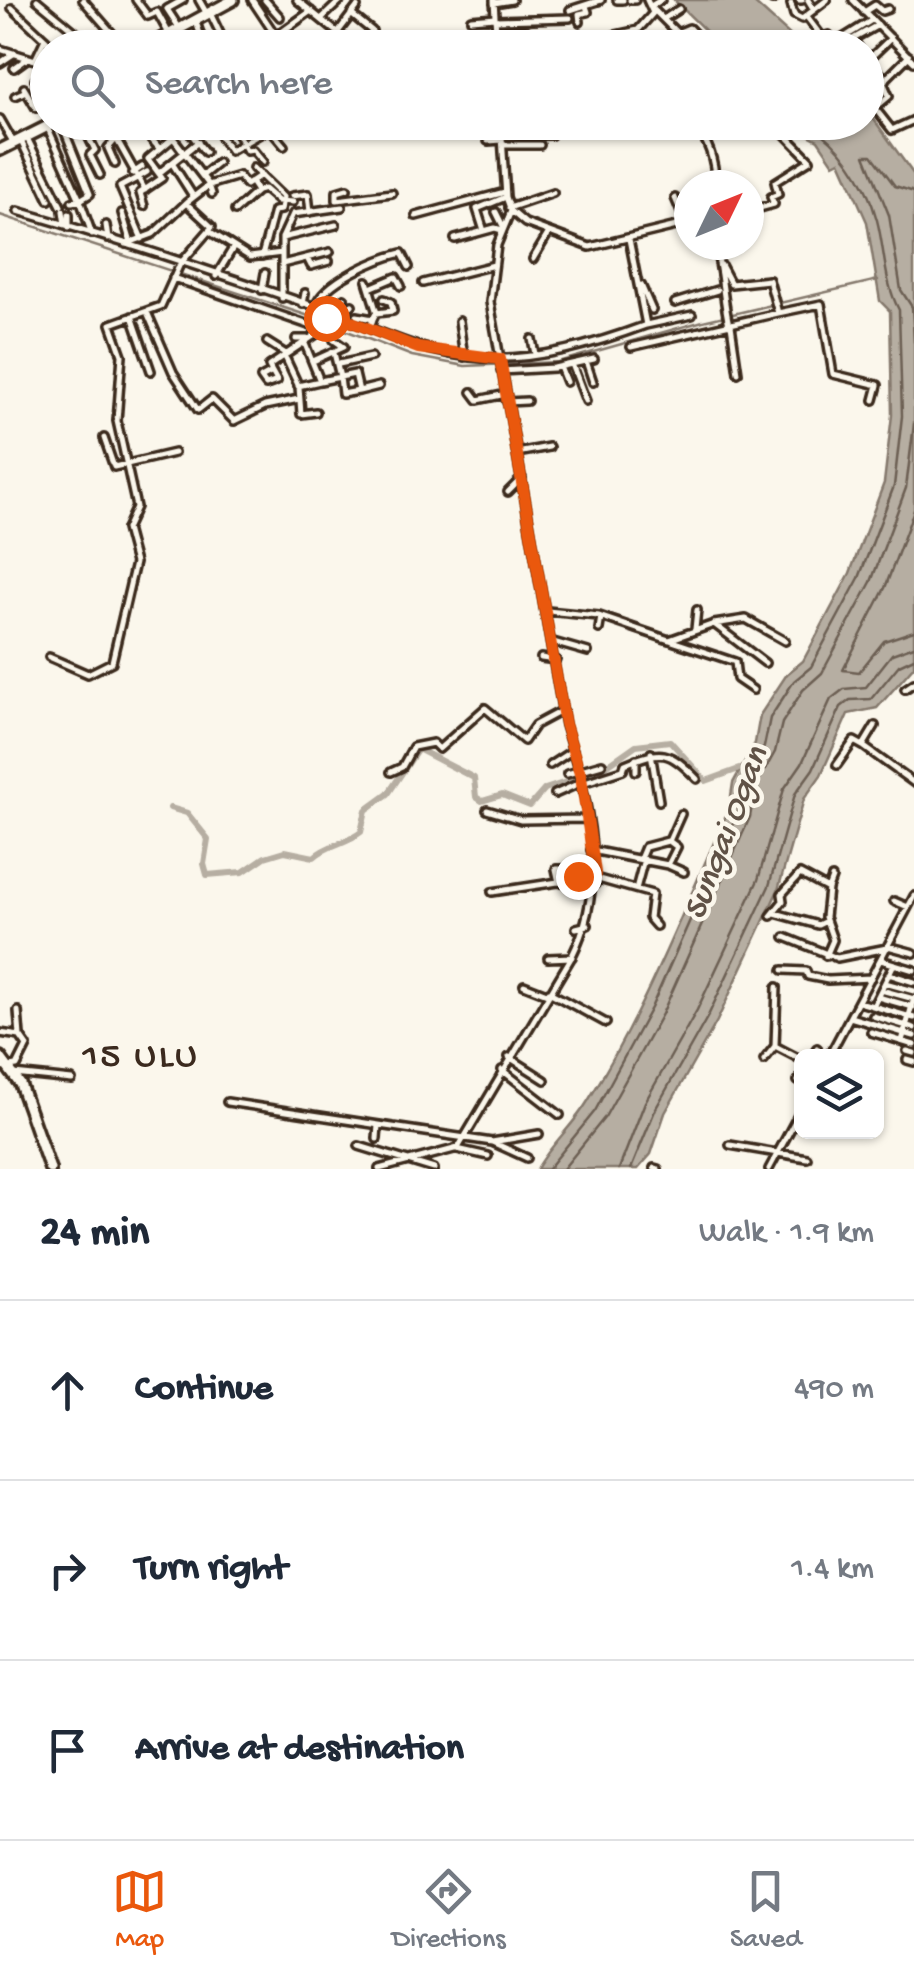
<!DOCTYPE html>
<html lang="en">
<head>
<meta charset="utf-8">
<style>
	body { margin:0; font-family:"Gochi Hand",sans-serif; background:#f2f2f3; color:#1f2937 }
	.controls { position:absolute; right:30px; bottom:30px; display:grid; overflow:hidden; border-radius:15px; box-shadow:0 2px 8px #0004 }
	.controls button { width:90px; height:90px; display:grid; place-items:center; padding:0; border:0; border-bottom:2px solid #e0e1e3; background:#fff; color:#1f2937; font:50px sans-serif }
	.compass { position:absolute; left:674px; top:170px; width:90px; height:90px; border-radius:50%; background:#fff; box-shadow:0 2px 8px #0004; rotate:47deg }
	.stop { position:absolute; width:30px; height:30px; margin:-22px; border:8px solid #ea580c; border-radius:50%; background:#fff }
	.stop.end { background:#ea580c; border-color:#fff; box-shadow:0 2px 10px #0008 }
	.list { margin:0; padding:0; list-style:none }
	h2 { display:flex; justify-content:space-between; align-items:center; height:130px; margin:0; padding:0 40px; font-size:42px }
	h2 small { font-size:32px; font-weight:400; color:#747a83 }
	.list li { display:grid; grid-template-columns:65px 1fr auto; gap:30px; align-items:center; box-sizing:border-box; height:180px; padding:0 40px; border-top:2px solid #e0e1e3 }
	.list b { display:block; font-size:38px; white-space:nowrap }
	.list em { font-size:32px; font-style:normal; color:#747a83 }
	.icon { flex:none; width:55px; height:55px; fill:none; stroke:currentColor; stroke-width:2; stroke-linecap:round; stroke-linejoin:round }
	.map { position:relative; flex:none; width:914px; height:1169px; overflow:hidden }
	.search { position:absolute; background:#fff; box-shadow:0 2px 8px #0004; left:30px; right:30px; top:30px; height:110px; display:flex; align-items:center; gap:25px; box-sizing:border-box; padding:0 35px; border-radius:55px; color:#747a83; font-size:38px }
	.sheet { height:670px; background:#fff }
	nav { display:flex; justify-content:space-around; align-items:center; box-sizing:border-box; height:140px; border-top:2px solid #e0e1e3; background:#fff; font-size:28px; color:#747a83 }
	nav a { display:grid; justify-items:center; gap:5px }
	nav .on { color:#ea580c }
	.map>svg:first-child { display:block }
	.water { fill:#b6aea2; stroke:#85796d; stroke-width:2.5 }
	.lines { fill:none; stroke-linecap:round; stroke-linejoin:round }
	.shore { stroke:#6c5f53; stroke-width:2.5 }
	.stream { stroke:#85796d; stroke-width:2.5 }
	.river { stroke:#b6aea2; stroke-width:6 }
	.minor-casing { stroke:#3b2a1e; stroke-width:12 }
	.highway-casing { stroke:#3b2a1e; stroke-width:16 }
	.minor { stroke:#fbf7ec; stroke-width:5 }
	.highway { stroke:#fbf7ec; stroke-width:9 }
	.route { stroke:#ea580c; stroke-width:12 }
	.labels { text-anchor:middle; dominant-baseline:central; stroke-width:9; stroke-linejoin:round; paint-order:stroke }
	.water-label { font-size:35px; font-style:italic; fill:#605246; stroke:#fbf7ec }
	.quarter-label { font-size:38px; letter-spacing:2.5px; fill:#3b2a1e; stroke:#fbf7ec }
</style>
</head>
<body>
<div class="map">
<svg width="914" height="1169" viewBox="0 0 914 1169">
	<rect width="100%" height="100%" fill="#fbf7ec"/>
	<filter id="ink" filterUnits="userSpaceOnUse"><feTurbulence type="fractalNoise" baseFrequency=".01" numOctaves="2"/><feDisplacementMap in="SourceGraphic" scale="20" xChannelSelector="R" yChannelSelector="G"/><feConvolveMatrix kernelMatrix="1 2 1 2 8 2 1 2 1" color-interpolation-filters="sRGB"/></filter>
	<g filter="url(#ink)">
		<path class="water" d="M674,0H751L803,47L720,45Z
			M867,110L914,175V666L877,708L848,714L821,775L804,799L778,890L717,1021L665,1113L651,1154L638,1169H537C551,1144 573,1126 588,1101C646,1008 684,907 729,809L733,783L755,743L760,715L787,674L803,661L850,573L884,483L892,415L890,311L880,301L867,222L840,161L834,164L818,140L797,129L796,123L866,122Z"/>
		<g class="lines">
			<path class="shore" d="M914,192L895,186L872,155H865L889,215L901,290L912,307L914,342
				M914,510L885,588L843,670L859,672L884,641L914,631
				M548,1169L595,1111L651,1008L738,812L743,785L764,747L770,718L794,681L811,667L859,578L894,486L902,416L899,310C884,282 885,251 877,220C866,179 841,144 807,122
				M563,1169L605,1117L662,1014L750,817L755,788L775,752L782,723L803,690L822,673L871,582L906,488L914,424
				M619,1169L645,1102L697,1010L758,880L784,789L802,763L831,699L844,689L866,687L892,654L914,646
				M631,1169L656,1108L708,1016L769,886L795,794L813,769L841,707L850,700L871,699L899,665L914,658"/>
			<path class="stream" d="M0,215L306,315L412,356L465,366L558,362L703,321L878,280"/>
			<path class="river" d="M170,808L187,813L208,839L204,864L207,875L243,872L265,857L285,851L314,857C328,844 346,844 361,832L366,810L388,794L418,749L474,778L476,797L482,801L502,795L530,806L545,789L599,771L636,745L670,741L706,781L739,769"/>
			<g class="minor-casing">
				<path id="minor" d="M37,0L95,48
					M83,0L125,48
					M136,0L148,16L157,12L168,32
					M199,0L207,14
					M252,0L276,36L311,11
					M265,0L280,17
					M297,0L349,42
					M494,0L497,48
					M617,0H623
					M630,0H635
					M772,0H773
					M799,0H802
					M808,0L814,10
					M853,0L914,62
					M494,3L512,0
					M791,4L794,15L802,19L827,0
					M651,6L661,0
					M12,8L45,39
					M653,9L677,33L689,28L708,48
					M570,10L601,0
					M864,12L875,5L882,11L888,9
					M351,14L372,31
					M211,15L227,48
					M806,16L822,37L829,35L832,48
					M665,18L679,9
					M321,19L341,0
					M471,19L495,17
					M495,20L570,18
					M196,22L205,48
					M580,22L579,14L588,12L586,6
					M180,29L167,9L183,0
					M496,30L527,31
					M338,32L357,7
					M611,36L638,30L653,13L647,0
					M843,38L872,20
					M281,41L284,48
					M838,41L841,48
					M55,48H70
					M324,48L339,33
					M859,48L853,39L878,25
					M0,49L35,60L48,71
					M866,57L886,80
					M35,60L45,39L54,48
					M866,62L891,38
					M0,63L15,53
					M14,68L28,58
					M46,70L35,80L48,92
					M866,72L877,85
					M866,83L867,82
					M880,85L909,56
					M24,88L36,108L48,101
					M15,96L26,91
					M866,97L892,130L914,120
					M876,107L889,96L883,82
					M0,119L12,140
					M81,122L95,150L90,155L100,175
					M107,122L145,190
					M136,122L160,149
					M182,122L205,152
					M231,122L247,151L253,150L263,162
					M264,122L284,146
					M312,122L323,126
					M501,122L506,197L511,211L525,223L590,247L689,223
					M694,122C708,141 716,162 715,185
					M501,124L512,123
					M403,125L409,122
					M47,126L80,200L90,194L61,122
					M440,128L441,122
					M458,128V122
					M474,128L501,129
					M26,136L61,206
					M220,136L230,151L281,122
					M502,136L551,135L554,126
					M20,139L49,200
					M488,141L502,140
					M503,145H540
					M172,163L193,196
					M115,164L108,148L115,140
					M253,168L283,197L281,210L274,211L262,256
					M133,173L142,167
					M159,173L198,142
					M202,176L218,163
					M137,178L120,187L142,239
					M137,178L147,172
					M257,191L264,189L278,201L293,202
					M212,194L209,185L239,176L246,185L261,175
					M292,196L308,194L310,212
					M675,198L686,224
					M337,200L392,193
					M337,200V192L347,189
					M72,202L80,200L92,234
					M144,206L140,193L162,178L148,159L173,138
					M509,208L553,193
					M18,211C117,239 218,273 316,307C371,327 422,355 482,358C537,361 595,344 646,325
					M63,211L65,225
					M235,211L257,191L251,182
					M749,211L774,204L771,197L778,194L775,182L810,160L773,122
					M496,212L503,226
					M122,213L131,243
					M69,214V227
					M416,216L505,192
					M106,225L108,239
					M209,231L250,257L282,253
					M484,231L477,209L506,197
					M282,238L336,225
					M455,239L495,228L502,230
					M629,239L646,325L692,315
					M126,244L153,234L186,203
					M715,245C723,274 722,294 729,325
					M307,258L311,266L329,261
					M533,259L548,234
					M282,264L330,252
					M721,265L731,284L769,280L778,313L821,304L833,374L878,385L874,400
					M216,276L233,248
					M173,278L329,332
					M367,281L377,313
					M423,283L494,265
					M641,285L652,310
					M370,288L396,277L401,286
					M262,290L265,273
					M282,298V238L293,214L342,207
					M675,303L717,290
					M303,304L305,293
					M315,307C324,281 377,259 402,253L409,267
					M147,312L173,372L198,410L212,399L234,421L265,406L299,399
					M326,312L344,298
					M132,316L151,371
					M338,316L352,305
					M357,316L373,319L370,328
					M373,319L376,313L393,311L391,302L384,299
					M459,321L464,357
					M731,325L738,373
					M296,339H307
					M532,339L535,354
					M267,342L286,354
					M305,344L320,381L340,377L342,394L359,391L355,374L340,377L334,353
					M631,347L778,313
					M286,359L299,387L301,414L316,412
					M313,361L344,347L334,340
					M586,361L593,382
					M339,364L371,357
					M572,364L586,401
					M560,367L566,382
					M501,371L554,368L594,359
					M272,372L277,381L266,385L261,378L272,372L269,366L318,333L329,313
					M298,386L320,381
					M359,391L379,386
					M472,392L478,400L506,394
					M507,402L527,401
					M104,438L114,467L174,453
					M517,453L549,447
					M508,492L522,478
					M547,611L599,616L669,640L714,624L746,619L785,641
					M714,624L765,663
					M599,629L601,617
					M695,629L697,610
					M672,641L735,662L737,679L753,690
					M553,642L588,652
					M49,657L88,674L112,662L135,563L126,529L136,507L117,421L122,355L111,324L161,306L180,264L212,227L186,203L209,185L161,122
					M541,658L556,660
					M905,689L914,683
					M875,726L863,746L914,783
					M651,753L659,801
					M550,765L573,750
					M837,765L854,741L863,746
					M636,771V759
					M391,772L402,767L413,747L433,743L439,749L485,708L524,741L535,725L563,710
					M567,774L602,764
					M582,783L623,770L625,764C663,749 668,750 697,779
					M555,794L582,782
					M487,810L521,820L587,819
					M591,850L668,865L677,847L669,841L681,814
					M640,859L645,847L668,841
					M668,865L684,872
					M558,878L556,869H580L595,877
					M558,878L578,877L581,872
					M595,878L652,894L649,918L656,926
					M636,889L644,859
					M828,889L832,878
					M492,892L558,882L595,884
					M894,901L908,907
					M775,913L818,925L826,921
					M771,916L783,901L782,894L800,874L828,889L825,917L833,940L826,956
					M576,928L588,925
					M785,937L837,958L887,948
					M888,946L914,953
					M548,958L572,957
					M881,960L914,970
					M783,970L806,971L808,976L828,980L871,978
					M889,974L914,982
					M885,983L914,991
					M524,985L547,994
					M777,987L775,1046L802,1060
					M881,990L914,999
					M549,992L606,1023
					M878,997L913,1007
					M859,1002L914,1018
					M873,1006L894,964
					M873,1016L914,1028
					M850,1017L914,1036
					M871,1032L914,1045
					M0,1033L20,1036
					M902,1041L914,998
					M907,1051L914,1053
					M812,1056L817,1048
					M829,1056L914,896
					M509,1057L545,1080
					M764,1060L775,1046
					M907,1060L914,1062
					M0,1068L17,1066L27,1046L20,1036L18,1011
					M502,1070L560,1115
					M14,1074L72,1080
					M798,1081L802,1075
					M227,1102L492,1142L527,1158
					M377,1139L378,1125
					M492,1142L539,1134
					M730,1145L807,1158
					M359,1146L434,1169
					M457,1149L488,1156
					M654,1168L658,1169
					M379,1169L458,1148L571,958C610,882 589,803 565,725L490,302L497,245L511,211
					M769,1169L802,1108"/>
			</g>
			<g class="highway-casing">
				<path id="highway" d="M144,48L233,0
					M0,150L56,122
					M0,1057L20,1084L50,1169"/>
			</g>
			<use href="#minor" class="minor"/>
			<use href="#highway" class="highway"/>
		</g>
	</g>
	<g class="lines" filter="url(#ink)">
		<path class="route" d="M326,318L329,313L418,348L500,359L565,724L581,777L595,872V877L580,872L578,876"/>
	</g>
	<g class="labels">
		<g class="water-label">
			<text transform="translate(728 834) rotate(-69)">Sungai Ogan</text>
		</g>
		<g class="quarter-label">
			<text x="141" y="1058">15 ULU</text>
		</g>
	</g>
</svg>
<div class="controls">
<button><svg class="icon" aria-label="layers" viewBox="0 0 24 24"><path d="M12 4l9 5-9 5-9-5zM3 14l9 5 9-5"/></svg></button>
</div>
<svg class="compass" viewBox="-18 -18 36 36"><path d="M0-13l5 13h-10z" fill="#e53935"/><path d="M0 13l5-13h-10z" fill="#747a83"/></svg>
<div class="stop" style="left:326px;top:318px"></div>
<div class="stop end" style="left:578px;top:876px"></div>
<div class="search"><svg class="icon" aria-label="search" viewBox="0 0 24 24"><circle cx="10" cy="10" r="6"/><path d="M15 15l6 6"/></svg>Search here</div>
</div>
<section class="sheet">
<h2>24 min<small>Walk · 1.9 km</small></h2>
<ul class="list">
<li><svg class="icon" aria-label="ahead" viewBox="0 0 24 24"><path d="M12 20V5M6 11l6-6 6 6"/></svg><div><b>Continue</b></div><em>490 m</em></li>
<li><svg class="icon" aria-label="right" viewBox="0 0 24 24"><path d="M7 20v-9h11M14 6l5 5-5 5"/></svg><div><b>Turn right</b></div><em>1.4 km</em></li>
<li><svg class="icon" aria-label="arrive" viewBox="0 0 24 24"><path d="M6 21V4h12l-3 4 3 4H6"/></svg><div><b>Arrive at destination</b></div></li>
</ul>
</section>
<nav>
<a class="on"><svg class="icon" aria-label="map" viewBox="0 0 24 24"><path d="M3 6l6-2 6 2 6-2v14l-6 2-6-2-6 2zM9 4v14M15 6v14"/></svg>Map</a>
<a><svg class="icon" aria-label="directions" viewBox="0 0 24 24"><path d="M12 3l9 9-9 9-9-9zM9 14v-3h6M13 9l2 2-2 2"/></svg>Directions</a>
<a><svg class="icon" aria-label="saved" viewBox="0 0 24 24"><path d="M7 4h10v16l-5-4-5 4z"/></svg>Saved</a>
</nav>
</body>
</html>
